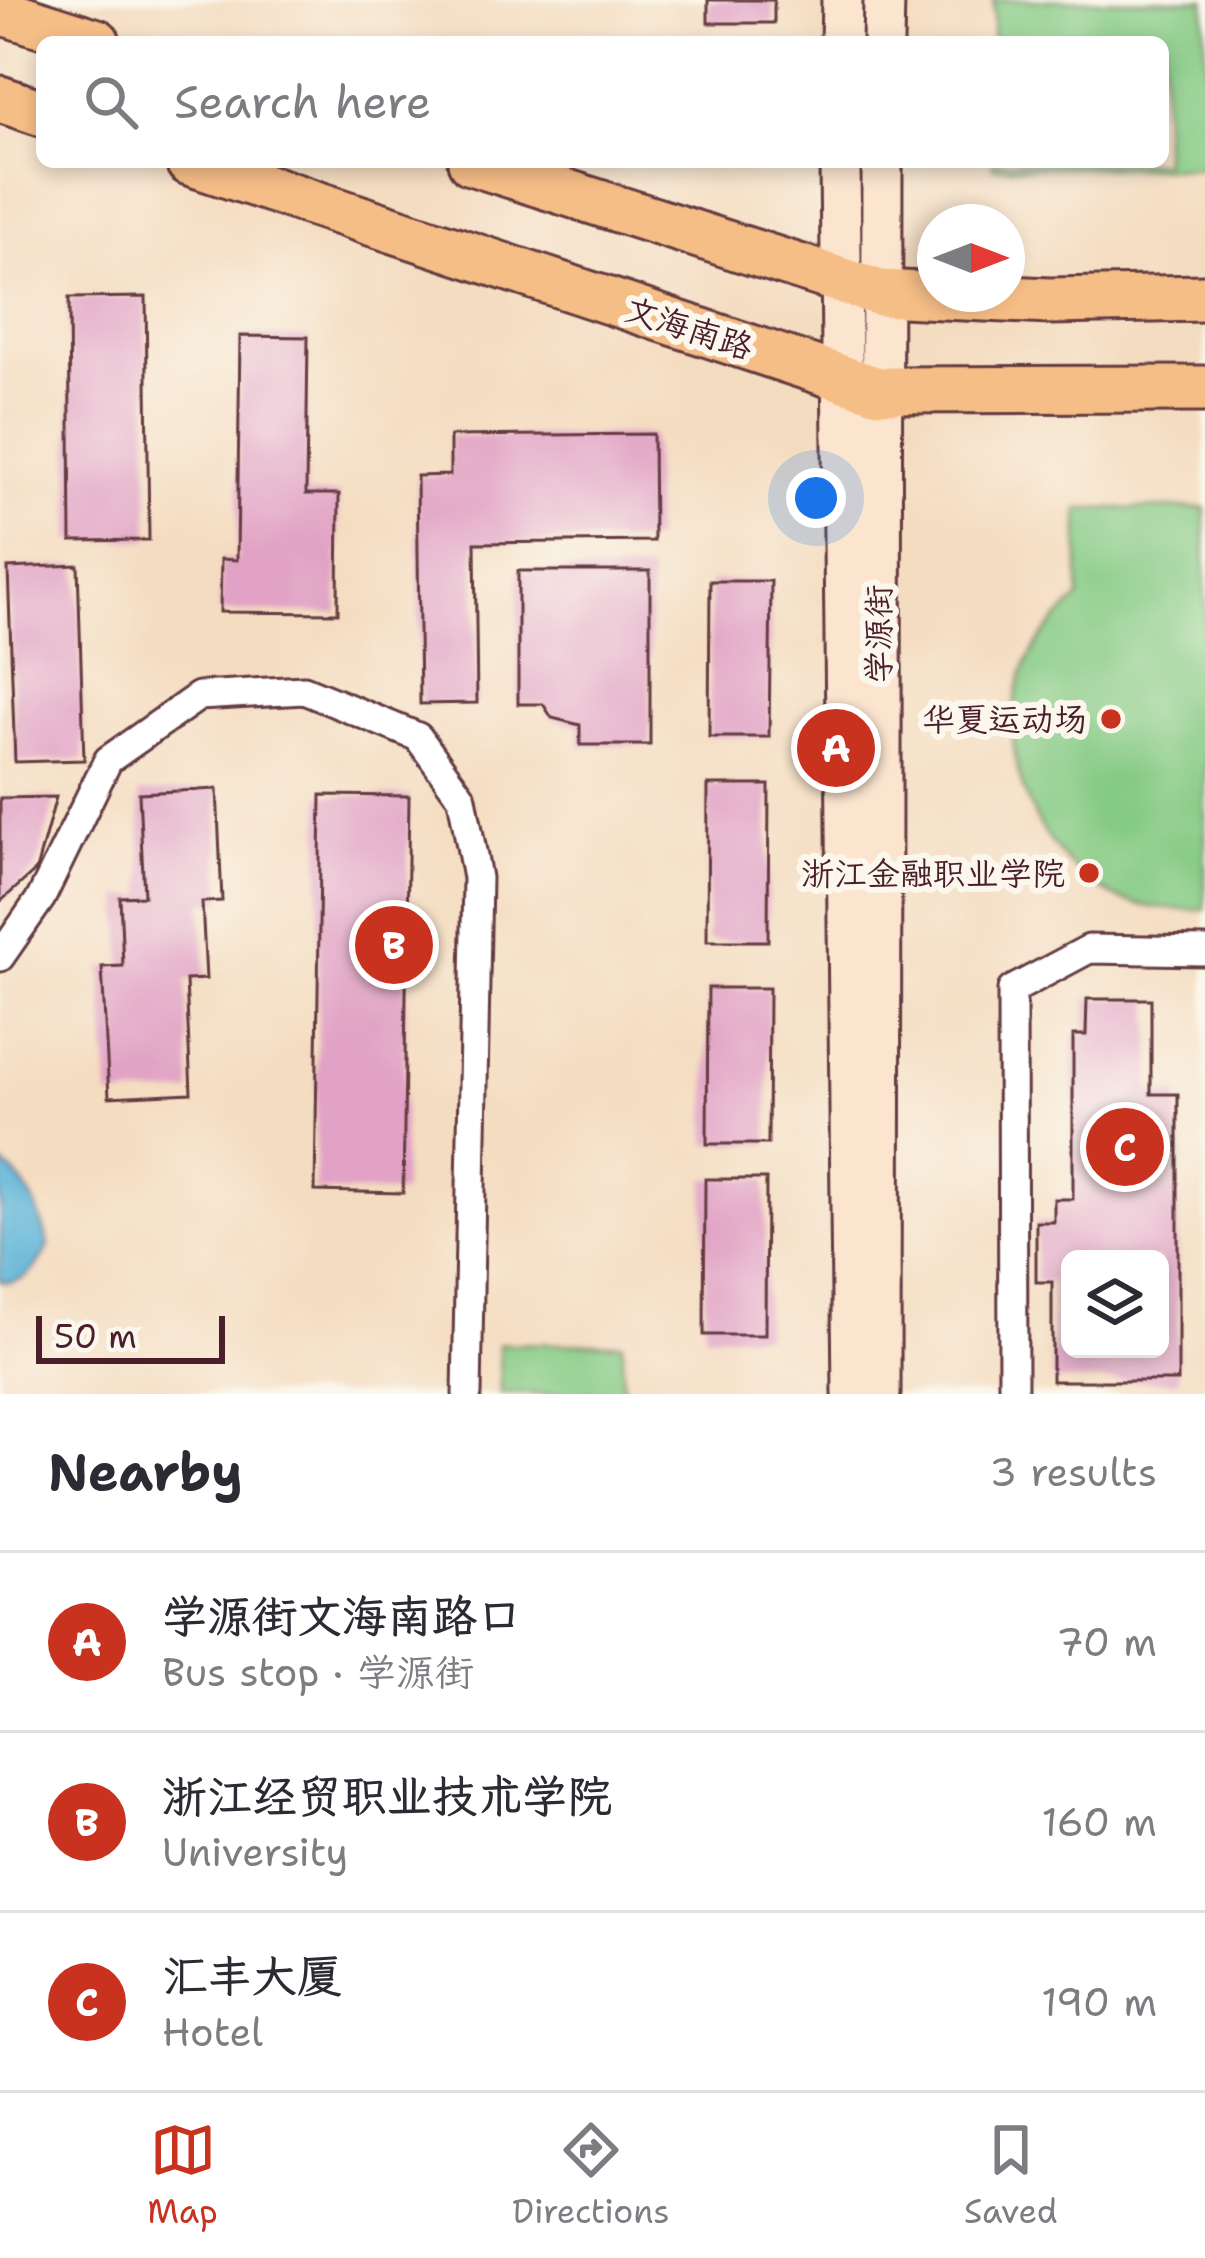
<!DOCTYPE html>
<html lang="en">
<head>
<meta charset="utf-8">
<style>
	body { margin:0; font-family:"Shantell Sans","LXGW WenKai TC",sans-serif; background:#f2f2f3; color:#2b2b33 }
	.controls { position:absolute; right:36px; bottom:36px; display:grid; overflow:hidden; border-radius:18px; box-shadow:0 6px 18px #0003 }
	.controls button { width:108px; height:108px; display:grid; place-items:center; padding:0; border:0; border-bottom:3px solid #e1e1e2; background:#fff; color:#2b2b33; font:60px sans-serif }
	.compass { position:absolute; left:917px; top:204px; width:108px; height:108px; border-radius:50%; background:#fff; box-shadow:0 6px 18px #0003; rotate:90deg }
	.scale { position:absolute; left:36px; bottom:30px; width:189px; box-sizing:border-box; padding-left:12px; border:6px solid #4a1f2b; border-top:0; font-size:33px; line-height:42px; white-space:nowrap; color:#4a1f2b; -webkit-text-stroke:9px #fbf7ec; paint-order:stroke }
	.you { position:absolute; left:816px; top:498px; width:42px; height:42px; margin:-30px; border:9px solid #fff; border-radius:50%; background:#1a73e8; box-shadow:0 0 0 18px #1a73e833 }
	.badge { display:grid; place-items:center; width:78px; height:78px; border-radius:50%; background:#c8321e; color:#fff; font-size:39px; font-weight:700 }
	.pin { position:absolute; translate:-50% -50%; border:6px solid #fff; box-shadow:0 3px 12px #0006 }
	.list { margin:0; padding:0; list-style:none }
	h2 { display:flex; justify-content:space-between; align-items:center; height:156px; margin:0; padding:0 48px; font-size:51px }
	h2 small { font-size:39px; font-weight:400; color:#7c7c81 }
	.list li { display:grid; grid-template-columns:78px 1fr auto; gap:36px; align-items:center; box-sizing:border-box; height:180px; padding:0 48px; border-top:3px solid #e1e1e2 }
	.list b { display:block; font-size:45px; white-space:nowrap }
	.list p { margin:0; font-size:39px; white-space:nowrap; color:#7c7c81 }
	.list em { font-size:39px; font-style:normal; color:#7c7c81 }
	.icon { flex:none; width:66px; height:66px; fill:none; stroke:currentColor; stroke-width:2; stroke-linecap:round; stroke-linejoin:round }
	.map { position:relative; flex:none; width:1205px; height:1394px; overflow:hidden }
	.search { position:absolute; background:#fff; box-shadow:0 6px 18px #0003; left:36px; right:36px; top:36px; height:132px; display:flex; align-items:center; gap:30px; box-sizing:border-box; padding:0 42px; border-radius:18px; color:#7c7c81; font-size:45px }
	.sheet { height:696px; background:#fff }
	nav { display:flex; justify-content:space-around; align-items:center; box-sizing:border-box; height:168px; border-top:3px solid #e1e1e2; background:#fff; font-size:33px; color:#7c7c81 }
	nav a { display:grid; justify-items:center; gap:6px }
	nav .on { color:#c8321e }
	.map>svg:first-child { display:block }
	.green { fill:#86cb85; stroke:#687558; stroke-width:3 }
	.water { fill:#5bb3d8; stroke:#526982; stroke-width:3 }
	.building { fill:#e1a2c5; fill-rule:evenodd }
	.lines { fill:none; stroke-linecap:round; stroke-linejoin:round }
	.minor-casing { stroke:#643b41; stroke-width:33 }
	.secondary-casing { stroke:#643b41; stroke-width:45 }
	.primary-casing { stroke:#643b41; stroke-width:51 }
	.minor { stroke:#fff; stroke-width:27 }
	.secondary { stroke:#fbe5cf; stroke-width:39 }
	.primary { stroke:#f6be87; stroke-width:45 }
	.poi-dot { fill:#c8321e; stroke:#fbf7ec; stroke-width:4.5 }
	.labels { text-anchor:middle; dominant-baseline:central; stroke-width:12; stroke-linejoin:round; paint-order:stroke }
	.street-label { font-size:33px; fill:#4a1f2b; stroke:#fbf7ec }
	.poi-label { font-size:33px; fill:#4a1f2b; stroke:#fbf7ec; text-anchor:end }
</style>
</head>
<body>
<div class="map">
<svg width="1205" height="1394" viewBox="0 0 1205 1394">
	<rect width="100%" height="100%" fill="#fbf7ec"/>
	<filter id="ink" filterUnits="userSpaceOnUse"><feTurbulence type="fractalNoise" baseFrequency=".00833" numOctaves="2"/><feDisplacementMap in="SourceGraphic" scale="24" xChannelSelector="R" yChannelSelector="G"/><feConvolveMatrix kernelMatrix="1 2 1 2 8 2 1 2 1" color-interpolation-filters="sRGB"/></filter>
	<filter id="wash" filterUnits="userSpaceOnUse"><feTurbulence type="fractalNoise" baseFrequency=".004" numOctaves="4" result="noise"/><feDisplacementMap in="SourceGraphic" scale="48" xChannelSelector="R" yChannelSelector="G"/><feGaussianBlur stdDeviation="2.7" result="paint"/><feColorMatrix in="noise" values="0 0 0 0 0 0 0 0 0 0 0 0 0 0 0 0 0 1.4 0 .05"/><feComposite in="paint" operator="in"/></filter>
	<g filter="url(#wash)">
		<rect width="100%" height="100%" fill="#f4dcc0"/>
		<path class="green" d="M994,0H1205V168L993,167V162H1163V42H993Z
			M1205,508V910C1172,910 1134,909 1105,892C1028,846 987,737 1031,655C1043,632 1061,616 1079,598V509Z
			M622,1343L623,1394H500L499,1344Z"/>
		<path class="water" d="M0,1163C30,1181 40,1214 49,1246C38,1266 26,1287 0,1281Z"/>
		<g id="blocks">
			<path class="building" d="M708,0H774V23H708Z
				M146,297L149,540L71,541L69,298Z
				M240,336L308,337L306,494H339L338,613L220,612L221,559L237,560Z
				M653,434L654,541L475,543L477,703L420,704L417,476L450,475V436Z
				M78,565L84,760L15,762L8,568Z
				M518,571H650V745H580V725L552,718L543,704H518Z
				M710,581H771L769,737H709Z
				M708,785H769L768,941H707Z
				M217,789L222,901L202,902L206,979L186,980L191,1093L109,1097L102,967L123,966L120,897L144,896L139,793Z
				M321,795L409,796L403,1193L315,1191Z
				M56,797L36,870L0,902V798Z
				M708,988H769L768,1144H707Z
				M1087,999H1151V1094H1178V1381H1052V1282H1036V1222H1054V1199H1073V1035H1086ZM1070,1259H1160V1349H1070Z
				M705,1179H766L765,1335H704Z"/>
		</g>
	</g>
	<g filter="url(#ink)">
		<use href="#blocks" fill-opacity="0" stroke="#643b41" stroke-width="3"/>
		<g class="lines">
			<g class="minor-casing">
				<path id="minor" d="M0,957L41,898L108,760L199,696L304,690L418,737L462,798L477,878L467,1394
					M1013,1394L1012,990L1089,949L1205,951"/>
			</g>
			<g class="secondary-casing">
				<path id="secondary" d="M841,42L842,0
					M883,42L884,0
					M840,162L853,1394
					M880,1394L882,162"/>
			</g>
			<g class="primary-casing">
				<path id="primary" d="M0,11L97,42
					M0,99L42,113
					M189,162L878,390L1205,389
					M471,162L880,293L1050,301L1205,298"/>
			</g>
			<use href="#minor" class="minor"/>
			<use href="#secondary" class="secondary"/>
			<use href="#primary" class="primary"/>
		</g>
	</g>
	<g class="poi-dot">
		<circle cx="1111" cy="719" r="12"/>
		<circle cx="1089" cy="873" r="12"/>
	</g>
	<g class="labels">
		<g class="street-label">
			<text transform="translate(689 328) rotate(18)">文海南路</text>
			<text transform="translate(878 634) rotate(-90)">学源街</text>
		</g>
		<g class="poi-label">
			<text x="1087" y="719">华夏运动场</text>
			<text x="1065" y="873">浙江金融职业学院</text>
		</g>
	</g>
</svg>
<div class="controls">
<button><svg class="icon" aria-label="layers" viewBox="0 0 24 24"><path d="M12 4l9 5-9 5-9-5zM3 14l9 5 9-5"/></svg></button>
</div>
<svg class="compass" viewBox="-18 -18 36 36"><path d="M0-13l5 13h-10z" fill="#e53935"/><path d="M0 13l5-13h-10z" fill="#7c7c81"/></svg>
<div class="scale">50 m</div>
<div class="you"></div>
<div class="pin badge" style="left:836px;top:748px">A</div>
<div class="pin badge" style="left:394px;top:945px">B</div>
<div class="pin badge" style="left:1125px;top:1147px">C</div>
<div class="search"><svg class="icon" aria-label="search" viewBox="0 0 24 24"><circle cx="10" cy="10" r="6"/><path d="M15 15l6 6"/></svg>Search here</div>
</div>
<section class="sheet">
<h2>Nearby<small>3 results</small></h2>
<ul class="list">
<li><span class="badge">A</span><div><b>学源街文海南路口</b><p>Bus stop · 学源街</p></div><em>70 m</em></li>
<li><span class="badge">B</span><div><b>浙江经贸职业技术学院</b><p>University</p></div><em>160 m</em></li>
<li><span class="badge">C</span><div><b>汇丰大厦</b><p>Hotel</p></div><em>190 m</em></li>
</ul>
</section>
<nav>
<a class="on"><svg class="icon" aria-label="map" viewBox="0 0 24 24"><path d="M3 6l6-2 6 2 6-2v14l-6 2-6-2-6 2zM9 4v14M15 6v14"/></svg>Map</a>
<a><svg class="icon" aria-label="directions" viewBox="0 0 24 24"><path d="M12 3l9 9-9 9-9-9zM9 14v-3h6M13 9l2 2-2 2"/></svg>Directions</a>
<a><svg class="icon" aria-label="saved" viewBox="0 0 24 24"><path d="M7 4h10v16l-5-4-5 4z"/></svg>Saved</a>
</nav>
</body>
</html>
